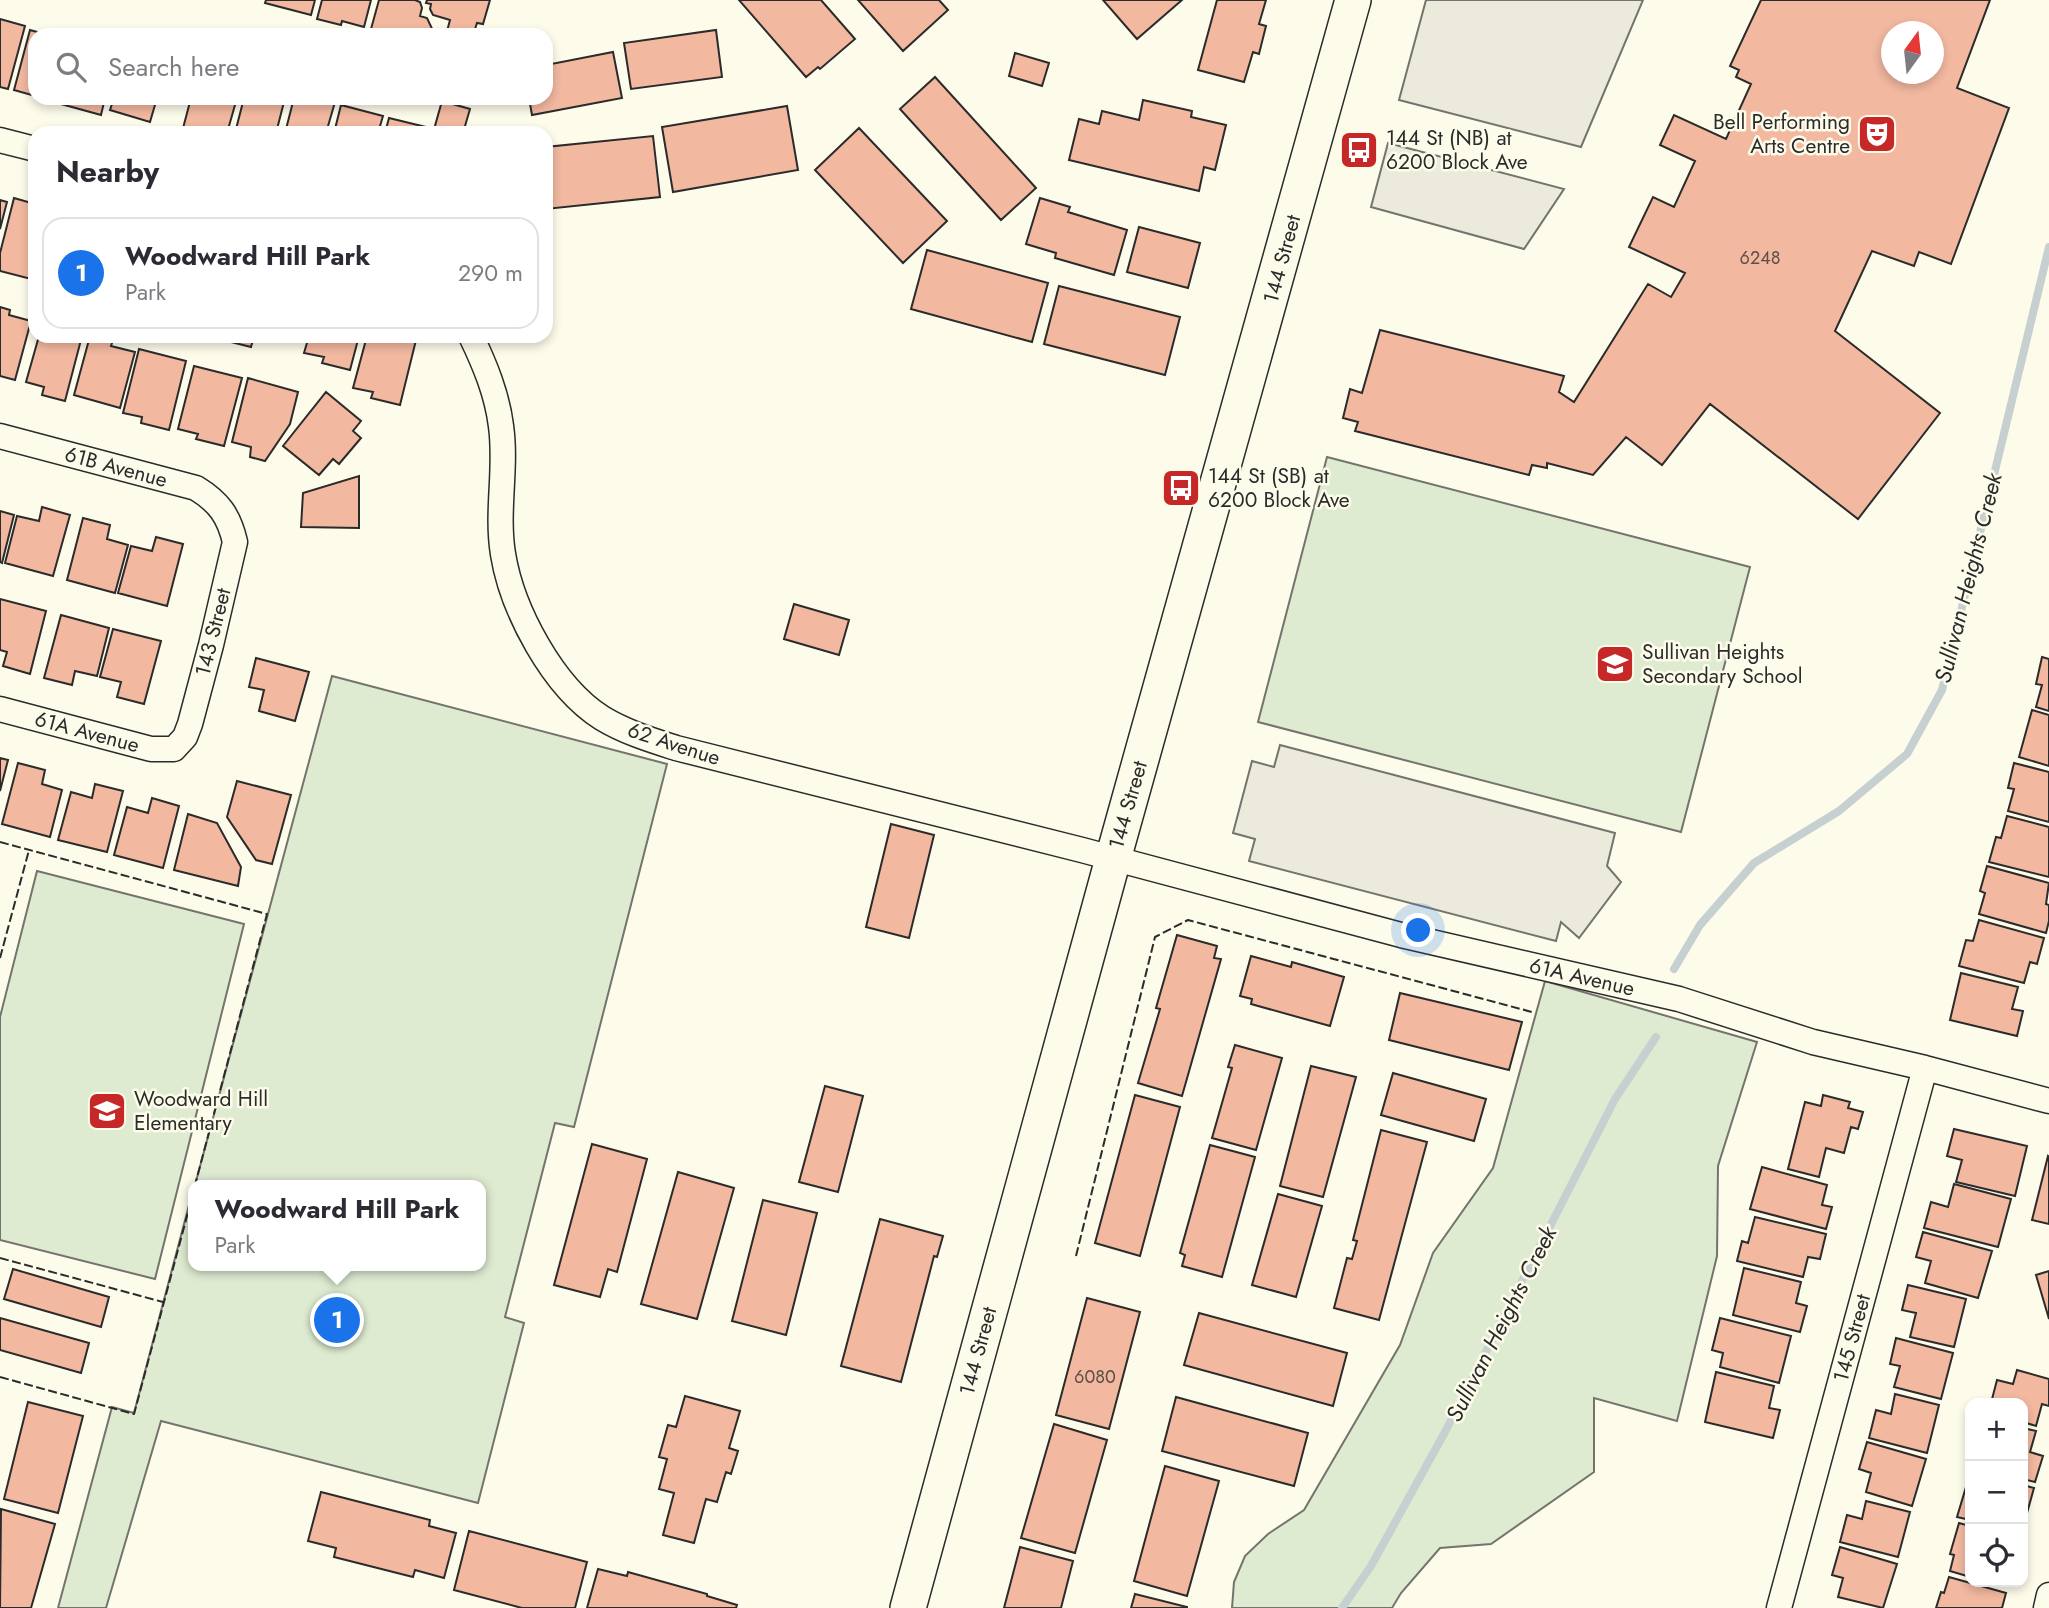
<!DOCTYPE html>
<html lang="en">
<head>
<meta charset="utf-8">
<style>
	body { margin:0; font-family:Jost,sans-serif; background:#f7f7f7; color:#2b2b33 }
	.controls { position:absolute; right:21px; bottom:21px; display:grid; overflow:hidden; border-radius:14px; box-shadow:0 4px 10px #0003 }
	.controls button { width:63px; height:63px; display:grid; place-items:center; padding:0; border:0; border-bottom:2px solid #e1e1e2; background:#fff; color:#2b2b33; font:35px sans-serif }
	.compass { position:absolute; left:1881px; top:21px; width:63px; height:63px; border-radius:50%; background:#fff; box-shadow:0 4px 10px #0003; rotate:15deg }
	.you { position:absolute; left:1419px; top:931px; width:24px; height:24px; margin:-18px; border:5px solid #fff; border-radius:50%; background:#1a73e8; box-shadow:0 0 0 10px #1a73e833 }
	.badge { display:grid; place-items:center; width:46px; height:46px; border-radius:50%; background:#1a73e8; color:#fff; font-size:23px; font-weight:700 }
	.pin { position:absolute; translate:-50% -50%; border:4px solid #fff; box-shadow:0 2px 7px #0006 }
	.popup { position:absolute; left:188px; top:1180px; width:298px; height:91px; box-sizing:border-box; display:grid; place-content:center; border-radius:14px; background:#fff; filter:drop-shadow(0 2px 5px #0005); font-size:23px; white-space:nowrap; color:#7c7c81 }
	.popup b { font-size:26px; color:#2b2b33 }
	.popup::after { content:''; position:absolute; left:50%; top:100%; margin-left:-14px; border:14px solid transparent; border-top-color:#fff }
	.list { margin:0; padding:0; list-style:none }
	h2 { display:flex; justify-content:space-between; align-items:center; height:91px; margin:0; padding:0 28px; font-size:30px }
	h2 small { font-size:23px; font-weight:400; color:#7c7c81 }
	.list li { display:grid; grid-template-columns:46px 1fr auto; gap:21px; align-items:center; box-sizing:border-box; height:112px; margin:0 14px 14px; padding:0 14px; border:2px solid #e1e1e2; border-radius:21px }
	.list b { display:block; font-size:26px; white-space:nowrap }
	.list p { margin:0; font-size:23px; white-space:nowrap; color:#7c7c81 }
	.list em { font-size:23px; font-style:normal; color:#7c7c81 }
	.icon { flex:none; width:38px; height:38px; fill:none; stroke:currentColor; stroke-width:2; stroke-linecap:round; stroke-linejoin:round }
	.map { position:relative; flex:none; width:2049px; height:1608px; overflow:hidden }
	.search { position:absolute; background:#fff; box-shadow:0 4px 10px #0003; left:28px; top:28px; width:525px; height:77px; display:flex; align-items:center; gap:18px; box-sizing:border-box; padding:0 24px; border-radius:21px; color:#7c7c81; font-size:26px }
	.panel { position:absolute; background:#fff; box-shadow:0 4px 10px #0003; left:28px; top:126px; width:525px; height:217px; border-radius:21px }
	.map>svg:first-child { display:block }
	.green { fill:#deebd1; stroke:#74746e; stroke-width:2 }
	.parking { fill:#eceadb; stroke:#74746e; stroke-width:2 }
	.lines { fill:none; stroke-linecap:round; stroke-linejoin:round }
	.stream { stroke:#c7d0d0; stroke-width:8 }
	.building { fill:#f2b8a0; stroke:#2b2b2b; stroke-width:2; fill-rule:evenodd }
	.minor-casing { stroke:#2b2b2b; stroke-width:27 }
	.secondary-casing { stroke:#2b2b2b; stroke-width:38 }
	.minor { stroke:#fdfbea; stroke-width:24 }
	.secondary { stroke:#fdfbea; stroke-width:35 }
	.fence { stroke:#2b2b2b; stroke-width:2; stroke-dasharray:9 3.5; stroke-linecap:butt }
	.labels { text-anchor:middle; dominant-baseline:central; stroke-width:5; stroke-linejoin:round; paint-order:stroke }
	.number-label { font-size:18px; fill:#5d4e48 }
	.poi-label { font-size:21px; fill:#2b2b2b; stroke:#fdfbea; text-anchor:start }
	.street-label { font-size:21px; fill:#2b2b2b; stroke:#fdfbea }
	.water-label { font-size:23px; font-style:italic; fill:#2b2b2b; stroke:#fdfbea }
</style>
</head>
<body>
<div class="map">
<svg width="2049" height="1608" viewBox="0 0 2049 1608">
	<rect width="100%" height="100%" fill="#fdfbea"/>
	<path class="green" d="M1327,457L1750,567L1681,832L1258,722Z
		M332,676L667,764L574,1127L555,1123L505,1317L524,1323L478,1503L161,1421L106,1608H58L112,1407L134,1413L193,1190L194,1266H480V1185H195Z
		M37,871L244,924L155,1279L0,1240V1017Z
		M1545,981L1757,1042L1718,1166L1717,1256L1677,1421L1594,1398V1472L1491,1544L1440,1548L1401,1593L1392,1608H1232L1234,1582L1245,1556L1268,1534L1304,1510L1400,1345L1433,1253L1493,1168Z"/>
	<path class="parking" d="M1426,0H1643L1581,147L1399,100Z
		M1388,143L1564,189L1524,249L1371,207Z
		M1280,745L1615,833L1607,866L1621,882L1579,938L1561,922L1556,941L1249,861L1255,839L1233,833L1252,761L1274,767Z"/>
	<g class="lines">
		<path class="stream" d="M1674,969L1700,925L1754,863L1839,811L1907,754L1942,690L2049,247
			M1342,1608L1371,1566L1445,1432L1615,1099L1656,1037"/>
	</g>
	<path class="building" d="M266,0H315L311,15L265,3Z
		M322,0H371L364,27L342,21L341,25L317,19Z
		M379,0H415L420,2L422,8L420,16L427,18L435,35H384V33L371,29Z
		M427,0H490L483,24L477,23L473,35H446L450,20L433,15L430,9L431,4L426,3Z
		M739,0H821L855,39L820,69L818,67L806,77Z
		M858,0H939L948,10L903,51Z
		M1103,0H1182L1137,39Z
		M1217,0H1266L1259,24L1266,26L1259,54L1253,52L1244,82L1198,70Z
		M1761,0H1990L1957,88L2009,108L1951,264L1919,252L1914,266L1872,251L1835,331L1940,413L1858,519L1710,404L1662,465L1626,437L1593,475L1547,463V468L1532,465L1529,475L1355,431L1358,422L1343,418L1350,389L1362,393L1380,330L1564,376L1559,392L1574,402L1648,284L1671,297L1685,273L1629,247L1653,197L1674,207L1695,161L1660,145L1674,115L1726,139L1751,84L1736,77L1739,70L1730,66ZM1892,32H1934V74H1892Z
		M0,19L25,26L8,89L0,87Z
		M30,30L48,35H35V96L14,90Z
		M716,30L722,77L631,89L624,43Z
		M613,52L622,98L532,115L529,98H546V65Z
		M1015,53L1049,63L1042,86L1009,76Z
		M935,77L1036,188L1001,220L900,109Z
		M63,98H105L101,115L61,104Z
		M114,98H157L150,122L110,110Z
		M191,98H237L227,133L182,132Z
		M244,98H285L276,133H235Z
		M294,98H320L335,102L326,133H285Z
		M1143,100L1192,111L1191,117L1226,125L1215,170L1204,167L1199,191L1069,160L1079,119L1099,124L1102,111L1139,120Z
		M442,101L470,109L463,133H433Z
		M341,105L383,116L378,133H334Z
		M787,106L798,170L673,192L662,127Z
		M389,118L430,128L428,133H385Z
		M859,128L947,221L903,263L815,170Z
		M653,136L660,197L546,209V147Z
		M14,198L35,204V280L0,271V253Z
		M1040,198L1070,207L1068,212L1127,230L1114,275L1055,258L1056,253L1026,244Z
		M0,200L7,202L0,229Z
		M1139,227L1200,243L1188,288L1127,272Z
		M927,250L1048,283L1032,342L911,309Z
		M1059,286L1180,317L1165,375L1044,344Z
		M0,307L10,310L9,315L31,321L15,380L0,376Z
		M39,336H82L65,401L42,395L44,387L26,382Z
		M90,336L114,337L111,346L135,352L120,408L74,395Z
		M224,336H254L251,347L223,340Z
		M309,336H359L350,370L322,363L324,357L304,353Z
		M367,336H417L400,405L371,398L373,392L353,388Z
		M139,349L186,361L169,430L141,423L142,417L123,413Z
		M194,366L242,378L224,446L196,439L198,434L178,429Z
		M248,378L298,392L290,424L265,461L250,457L251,447L232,442Z
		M326,392L361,421L353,431L361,438L339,464L333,459L319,475L283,446Z
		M359,476V528L301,527L303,493Z
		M42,507L70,515L53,576L5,563L17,516L39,521Z
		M0,511L14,515L2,563L0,562Z
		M83,518L110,525L107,539L128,545L115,593L67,580Z
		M156,537L183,544L167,606L118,593L131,546L152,551Z
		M0,599L46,611L30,674L3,666L7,652L0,650Z
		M794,604L849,620L839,655L784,639Z
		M61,615L109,628L97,676L75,671L72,685L44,678Z
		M113,629L161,641L144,704L117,697L121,682L100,677Z
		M2042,657L2049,659V711L2036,707L2042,685L2036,684Z
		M256,658L309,672L295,721L259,711L264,690L249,687Z
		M2032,710L2049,715V766L2019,757Z
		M0,758L8,760L0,791Z
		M18,763L45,770L42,784L62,790L50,837L2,824Z
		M2014,763L2049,772V822L2008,811L2014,789L2008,788Z
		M237,781L291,795L272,864L256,860L227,817Z
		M95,784L123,791L107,852L58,840L71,792L92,798Z
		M152,798L179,806L163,868L114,855L127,807L148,813Z
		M188,814L217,823L241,867L238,886L174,870Z
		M2007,816L2049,827V877L1989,862L1996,837L2001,838Z
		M891,824L934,835L909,938L866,927Z
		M1987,866L2049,883L2046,904L2049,905V921L2046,933L1979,914L1985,893L1980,891Z
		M1979,920L2044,938L2037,964L2030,962L2024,983L1959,966L1966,940L1973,941Z
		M1177,935L1217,946L1214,958L1221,959L1182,1096L1138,1083L1160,1009L1156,1008Z
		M1251,956L1291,967L1292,962L1344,977L1330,1026L1251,1004L1252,999L1240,996Z
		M1961,973L2018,987L2012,1009L2023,1011L2017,1036L1950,1020Z
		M1400,993L1522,1022L1509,1070L1389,1040Z
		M1235,1045L1282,1058L1256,1150L1212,1138L1232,1068L1228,1067Z
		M1311,1066L1356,1077L1323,1197L1280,1186Z
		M1393,1073L1486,1099L1474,1141L1381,1115Z
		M825,1086L863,1096L838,1192L799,1182Z
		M1135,1095L1180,1107L1140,1256L1095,1243Z
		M1823,1095L1850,1102L1848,1108L1863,1112L1858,1129L1851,1127L1844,1153L1826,1148L1819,1177L1788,1169L1805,1102L1821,1106Z
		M1954,1129L2027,1146L2015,1196L1956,1182L1962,1160L1947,1156Z
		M1381,1130L1427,1142L1379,1320L1334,1308L1347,1258L1352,1259L1357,1241L1353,1240Z
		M592,1144L647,1159L617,1272L608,1269L600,1297L554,1285Z
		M1210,1145L1255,1157L1222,1277L1182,1266L1185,1255L1180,1253Z
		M2048,1156L2049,1157V1224L2032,1220Z
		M1762,1167L1827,1185L1822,1205L1832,1207L1826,1229L1750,1209Z
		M678,1172L734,1188L697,1319L641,1304Z
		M1954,1184L2011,1199L1998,1247L1924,1228L1931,1202L1948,1207Z
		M1278,1194L1322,1206L1296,1297L1252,1285Z
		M763,1200L817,1213L786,1335L732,1321Z
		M1755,1217L1826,1234L1820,1259L1808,1257L1803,1277L1737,1261L1742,1241L1748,1243Z
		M880,1219L943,1236L937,1257L934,1256L901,1382L841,1366Z
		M1923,1232L1992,1251L1978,1298L1925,1283L1931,1261L1916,1257Z
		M1744,1268L1801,1282L1796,1303L1807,1306L1800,1332L1733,1315Z
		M13,1269L109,1297L101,1327L4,1299Z
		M2049,1271V1319L2036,1275Z
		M1908,1285L1966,1299L1954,1347L1910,1337L1916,1313L1902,1310Z
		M1087,1298L1140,1312L1109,1429L1056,1415Z
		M1199,1313L1347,1353L1333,1406L1184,1365Z
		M0,1318L89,1343L81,1373L0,1350Z
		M1720,1318L1791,1336L1779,1383L1720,1367L1723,1353L1712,1350Z
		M1896,1338L1953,1353L1941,1399L1894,1387L1900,1366L1890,1364Z
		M2017,1370L2049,1379V1406L2042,1404L2036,1426L2023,1422V1403H1991L1997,1380L2013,1384Z
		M1716,1372L1774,1386L1769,1408L1780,1410L1773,1438L1705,1422Z
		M1895,1394L1939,1405L1927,1453L1869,1438L1876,1410L1891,1414Z
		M685,1396L740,1411L729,1448L738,1451L731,1474L726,1472L717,1502L706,1499L694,1543L663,1535L674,1493L659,1489L667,1459L659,1457L668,1425L676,1427Z
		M1176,1397L1308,1433L1294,1486L1162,1451Z
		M28,1402L83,1416L58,1513L4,1499Z
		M1054,1424L1107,1440L1075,1553L1021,1538Z
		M2023,1428L2036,1431L2030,1452L2043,1456L2035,1482L2023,1479Z
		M1867,1442L1926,1459L1912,1506L1866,1492L1871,1473L1859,1469Z
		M1165,1466L1219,1481L1187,1596L1134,1581Z
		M2023,1485L2034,1488L2027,1513L2023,1512Z
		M1966,1487L1970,1488V1520L1957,1517Z
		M321,1492L430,1520L429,1526L456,1533L444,1578L415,1570L413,1577L334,1557L336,1548L308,1541Z
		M1866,1501L1910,1512L1898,1557L1840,1542L1847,1515L1862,1519Z
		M1,1509L55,1524L31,1608H0Z
		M1959,1523L1970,1526V1577L1950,1571L1954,1555L1950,1554Z
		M469,1531L587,1562L575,1608H522L454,1590Z
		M1020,1547L1073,1561L1061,1608H1004Z
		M1840,1547L1897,1564L1883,1608L1838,1597L1843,1578L1832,1575Z
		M598,1569L627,1576L628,1572L707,1594V1596L737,1605L736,1608H587Z
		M1949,1577L2006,1593L2002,1608H1936L1941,1592L1944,1593Z
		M1135,1594L1187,1607V1608H1131Z"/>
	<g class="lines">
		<g class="minor-casing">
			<path id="minor" d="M0,140L35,149
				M471,336C485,365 497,394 501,426C507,468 496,511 503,554C512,610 553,687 602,718C625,732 651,740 676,748L1082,850L1401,935L1679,999L1813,1042L1925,1068L2049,1101
				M0,436L196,488C219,502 229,516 235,542L211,645L190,724L185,737L174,749H151L0,709
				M1779,1608L1925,1068
				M2046,1608L2049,1595"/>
		</g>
		<g class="secondary-casing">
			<path id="secondary" d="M908,1608L1113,859L1353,0"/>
		</g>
		<use href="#minor" class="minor"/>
		<use href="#secondary" class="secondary"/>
		<path class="fence" d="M0,842L267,914L195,1185
			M0,958L29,850
			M1076,1256L1155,937L1188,920L1532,1012
			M0,1258L163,1302
			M0,1377L134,1414L194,1190"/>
	</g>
	<defs>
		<g id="theatre-square" transform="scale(2.0125)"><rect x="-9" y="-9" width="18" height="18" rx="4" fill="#c62828" stroke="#fdfbea"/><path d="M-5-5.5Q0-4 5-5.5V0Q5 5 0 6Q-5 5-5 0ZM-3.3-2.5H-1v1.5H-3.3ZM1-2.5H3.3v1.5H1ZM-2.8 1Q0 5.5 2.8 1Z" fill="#fff"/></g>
		<g id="bus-square" transform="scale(2.0125)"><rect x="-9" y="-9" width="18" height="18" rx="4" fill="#c62828" stroke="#fdfbea"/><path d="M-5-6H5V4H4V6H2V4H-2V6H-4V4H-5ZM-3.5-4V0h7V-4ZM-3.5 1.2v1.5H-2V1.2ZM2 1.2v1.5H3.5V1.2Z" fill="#fff"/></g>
		<g id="school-square" transform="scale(2.0125)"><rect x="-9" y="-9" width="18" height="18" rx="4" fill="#c62828" stroke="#fdfbea"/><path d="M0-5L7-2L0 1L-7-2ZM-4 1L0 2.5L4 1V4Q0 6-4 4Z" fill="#fff"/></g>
	</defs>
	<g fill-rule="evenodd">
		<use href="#theatre-square" x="1877" y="134"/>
		<use href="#bus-square" x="1359" y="150"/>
		<use href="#bus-square" x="1181" y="488"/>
		<use href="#school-square" x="1615" y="664"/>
		<use href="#school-square" x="107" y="1111"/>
	</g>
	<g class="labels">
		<g class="number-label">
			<text x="1760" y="258">6248</text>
			<text x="1095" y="1377">6080</text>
		</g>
		<g class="poi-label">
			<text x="1850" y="122" text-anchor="end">Bell Performing<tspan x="1850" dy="24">Arts Centre</tspan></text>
			<text x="1386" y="138">144 St (NB) at<tspan x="1386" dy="24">6200 Block Ave</tspan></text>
			<text x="1208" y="476">144 St (SB) at<tspan x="1208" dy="24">6200 Block Ave</tspan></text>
			<text x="1642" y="652">Sullivan Heights<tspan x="1642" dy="24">Secondary School</tspan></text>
			<text x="134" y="1099">Woodward Hill<tspan x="134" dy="24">Elementary</tspan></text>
		</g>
		<g class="street-label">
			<text transform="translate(1282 259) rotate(-75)">144 Street</text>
			<text transform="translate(116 467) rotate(15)">61B Avenue</text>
			<text transform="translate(213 632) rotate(-76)">143 Street</text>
			<text transform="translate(87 732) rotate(15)">61A Avenue</text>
			<text transform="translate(674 744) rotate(18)">62 Avenue</text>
			<text transform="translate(1128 805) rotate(-74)">144 Street</text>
			<text transform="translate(1582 977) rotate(13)">61A Avenue</text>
			<text transform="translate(1852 1338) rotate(-75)">145 Street</text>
			<text transform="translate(978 1351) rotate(-75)">144 Street</text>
		</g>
		<g class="water-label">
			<text transform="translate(1968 578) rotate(-76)">Sullivan Heights Creek</text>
			<text transform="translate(1501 1324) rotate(-63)">Sullivan Heights Creek</text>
		</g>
	</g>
</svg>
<div class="controls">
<button>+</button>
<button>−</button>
<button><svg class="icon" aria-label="locate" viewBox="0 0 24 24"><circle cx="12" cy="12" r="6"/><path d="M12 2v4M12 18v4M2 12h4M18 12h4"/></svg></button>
</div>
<svg class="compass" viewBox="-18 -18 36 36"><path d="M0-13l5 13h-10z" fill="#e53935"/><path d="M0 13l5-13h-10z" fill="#7c7c81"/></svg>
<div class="you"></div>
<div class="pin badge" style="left:337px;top:1320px">1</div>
<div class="popup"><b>Woodward Hill Park</b>Park</div>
<div class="search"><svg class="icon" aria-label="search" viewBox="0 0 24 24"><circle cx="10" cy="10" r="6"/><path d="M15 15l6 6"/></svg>Search here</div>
<section class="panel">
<h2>Nearby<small></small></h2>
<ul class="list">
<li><span class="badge">1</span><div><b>Woodward Hill Park</b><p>Park</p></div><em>290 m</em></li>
</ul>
</section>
</div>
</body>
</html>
